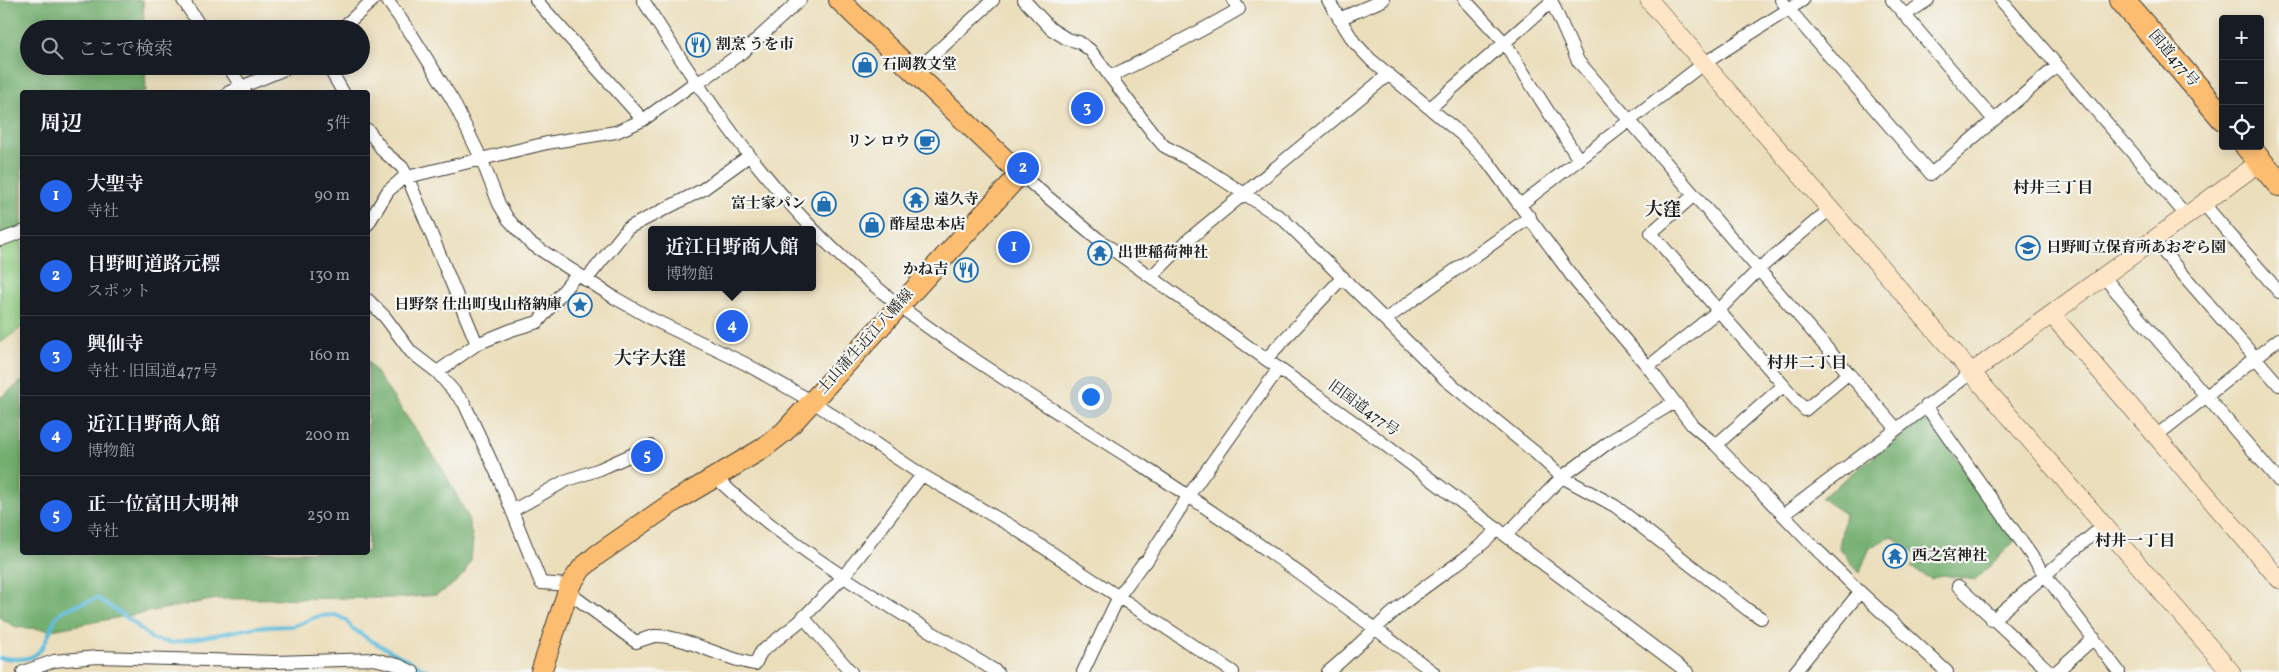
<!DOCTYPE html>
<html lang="ja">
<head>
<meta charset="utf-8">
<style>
	body { margin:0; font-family:Vollkorn,"Noto Serif JP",serif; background:#20242c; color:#f1f3f6 }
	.controls { position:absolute; right:15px; top:15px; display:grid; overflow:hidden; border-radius:5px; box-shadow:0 2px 12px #0003 }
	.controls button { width:45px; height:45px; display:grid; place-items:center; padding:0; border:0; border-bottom:1px solid #363941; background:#171b24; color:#f1f3f6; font:25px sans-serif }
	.you { position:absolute; left:1090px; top:396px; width:18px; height:18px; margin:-12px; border:4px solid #fff; border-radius:50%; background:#1a73e8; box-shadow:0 0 0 8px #1a73e833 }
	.badge { display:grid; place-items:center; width:32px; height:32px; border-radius:50%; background:#2563eb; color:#fff; font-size:16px; font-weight:700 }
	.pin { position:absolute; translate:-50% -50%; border:2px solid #fff; box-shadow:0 1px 5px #0006 }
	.popup { position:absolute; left:648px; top:226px; width:168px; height:65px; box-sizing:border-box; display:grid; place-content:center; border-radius:5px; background:#171b24; filter:drop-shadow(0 1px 4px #0005); font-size:16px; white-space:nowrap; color:#9ea1a6 }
	.popup b { font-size:19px; color:#f1f3f6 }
	.popup::after { content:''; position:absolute; left:50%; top:100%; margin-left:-10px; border:10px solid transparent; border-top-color:#171b24 }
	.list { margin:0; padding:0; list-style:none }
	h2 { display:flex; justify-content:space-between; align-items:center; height:65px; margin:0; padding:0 20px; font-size:21px }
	h2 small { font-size:16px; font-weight:400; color:#9ea1a6 }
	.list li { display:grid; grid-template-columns:32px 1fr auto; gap:15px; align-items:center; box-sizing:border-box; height:80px; padding:0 20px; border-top:1px solid #363941 }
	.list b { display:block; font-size:19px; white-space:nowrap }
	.list p { margin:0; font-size:16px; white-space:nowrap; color:#9ea1a6 }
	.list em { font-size:16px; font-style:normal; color:#9ea1a6 }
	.icon { flex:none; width:28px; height:28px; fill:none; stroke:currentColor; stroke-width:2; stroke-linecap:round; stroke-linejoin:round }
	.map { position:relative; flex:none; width:2279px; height:672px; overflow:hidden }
	.search { position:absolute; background:#171b24; box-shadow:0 2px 12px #0003; left:20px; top:20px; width:350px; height:55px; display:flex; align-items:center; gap:12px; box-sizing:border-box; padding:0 18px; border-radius:28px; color:#9ea1a6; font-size:19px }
	.panel { position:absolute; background:#171b24; box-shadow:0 2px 12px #0003; left:20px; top:90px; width:350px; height:465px; border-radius:5px }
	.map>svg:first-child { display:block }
	.green { fill:#8eca80; stroke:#55734e }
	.forest { fill:#72ae6e; stroke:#476545 }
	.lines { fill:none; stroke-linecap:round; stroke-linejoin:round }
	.stream { stroke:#5ebcdc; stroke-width:4 }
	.street-casing { stroke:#3b3934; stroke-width:14 }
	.secondary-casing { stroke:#3b3934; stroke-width:19 }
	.primary-casing { stroke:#3b3934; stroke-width:22 }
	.highway-casing { stroke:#3b3934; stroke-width:26 }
	.street { stroke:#fff; stroke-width:12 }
	.secondary { stroke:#fee5c5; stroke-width:18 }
	.primary { stroke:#fcbd6f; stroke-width:20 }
	.highway { stroke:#fcbd6f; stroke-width:24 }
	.labels { text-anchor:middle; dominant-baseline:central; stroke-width:4.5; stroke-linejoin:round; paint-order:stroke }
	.poi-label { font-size:15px; font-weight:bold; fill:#1c1c1c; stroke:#f6f6f2; text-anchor:start }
	.street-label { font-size:15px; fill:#1c1c1c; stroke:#f6f6f2 }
	.neighbourhood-label { font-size:16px; font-weight:bold; fill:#1c1c1c; stroke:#f6f6f2 }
	.quarter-label { font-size:18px; font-weight:bold; fill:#1c1c1c; stroke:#f6f6f2 }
</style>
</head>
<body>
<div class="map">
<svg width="2279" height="672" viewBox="0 0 2279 672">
	<rect width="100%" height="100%" fill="#f6f6f2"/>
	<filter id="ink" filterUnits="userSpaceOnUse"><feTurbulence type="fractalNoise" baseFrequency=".02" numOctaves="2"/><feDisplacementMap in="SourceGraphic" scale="10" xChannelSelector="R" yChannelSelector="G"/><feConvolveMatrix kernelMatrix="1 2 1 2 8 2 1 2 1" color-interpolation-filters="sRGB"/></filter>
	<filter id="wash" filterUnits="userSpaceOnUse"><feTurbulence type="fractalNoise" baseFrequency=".0096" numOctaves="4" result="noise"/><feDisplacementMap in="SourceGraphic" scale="20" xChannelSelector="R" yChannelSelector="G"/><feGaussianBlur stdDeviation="1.12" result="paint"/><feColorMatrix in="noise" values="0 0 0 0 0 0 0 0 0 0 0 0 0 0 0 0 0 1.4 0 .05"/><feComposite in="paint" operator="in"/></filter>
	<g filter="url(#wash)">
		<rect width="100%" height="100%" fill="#ebdebb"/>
		<path class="green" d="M22,237V327L0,343V245Z"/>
		<path class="forest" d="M0,0H143L144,29H29V66H145L146,91L145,92H22V227L0,236Z
			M368,361L441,466L467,515L473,540L471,559L464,574L450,587L436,595L401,598L217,599L52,630L16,627L0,618V398L22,381V552H368Z
			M1926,416L2016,540L1976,580L1942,575L1931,579L1911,567L1921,557L1891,536L1870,548L1859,573L1839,547L1845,514L1821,498Z"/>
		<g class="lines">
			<path class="stream" d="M0,658C30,660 39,661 50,631C53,625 54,618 59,614C65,607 89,602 98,598L134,623L152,639L172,643L257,627L293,626L319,616L336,615L346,620L352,628L370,640L430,672"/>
		</g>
	</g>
	<g filter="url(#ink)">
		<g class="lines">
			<g class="street-casing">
				<path id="street" d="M183,0L202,29
					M387,0L412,35L453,101L481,158L499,204L508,219L530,243L615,298L654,320L744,363L813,402L922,475L1011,526L1233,672
					M536,0L643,120
					M643,0C702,94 764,186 846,261C935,342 1040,400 1141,465C1241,529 1338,600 1433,672
					M1024,0L1051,29L1067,39L1079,42L1090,50L1155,136L1164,146L1203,167L1283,219L1445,379L1537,454L1562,477L1615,506L1748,610L1761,618
					M1328,0L1354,42L1371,60L1461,134L1488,162L1577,283L1648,367L1692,425L1716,445L1809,542L1860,592L1947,672
					M1465,0L1504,42L1579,160
					M1551,0L1578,61L1896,428
					M1781,0L1931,174L2057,66
					M1892,0L1994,120
					M2001,0L2186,215
					M1905,15L1928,0
					M1339,19L1383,0
					M341,29L373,0
					M228,66L245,92
					M328,66L343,92
					M914,73L993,0
					M1110,77C1153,55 1197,34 1239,9L1233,0
					M698,83L743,52L800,0
					M229,92L292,66
					M1430,108L1551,2
					M368,130L384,152L402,167L407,176L477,344
					M1020,174L1098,239L1376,438L1687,672
					M1694,195L1651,233L1805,410L1849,373
					M2203,203L2279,292
					M1520,205L1703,64L1803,0
					M368,224L388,191L403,178L547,143L616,132L643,120L697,81
					M0,240L22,232
					M2153,240L2279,385
					M1152,276L1188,240L1389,74
					M2103,276L2279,481
					M586,280L628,228L702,190L749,156
					M368,300L385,317L411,352L437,372L464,403L498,476L541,583L570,585
					M1386,319L1530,217
					M1266,359L1343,277
					M1648,367L1718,311L1759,269L1830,209
					M437,372L477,344L511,330L538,322L577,274
					M1926,406L2045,575L2119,672
					M2156,436L2279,339
					M1716,445L1783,386
					M716,478C800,557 900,612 997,672
					M512,511L565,481L600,469L651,446
					M1783,515L1971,373
					M1506,535L1562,477L1612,440L1673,403
					M1958,586L2050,672
					M568,592L636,642C642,640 649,637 655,636C683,635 724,660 755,664L761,652L799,622L843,577L922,475
					M803,617L851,672
					M1992,620L2104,525
					M23,672L54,661L97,657L276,662L374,659L398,665L413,672
					M1083,672L1119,596L1143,563L1146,562L1189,495L1279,368
					M1328,672C1354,651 1376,626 1402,605C1434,578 1468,560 1498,529
					M1795,672L1860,592
					M2056,672L2094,638"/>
			</g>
			<g class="secondary-casing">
				<path id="secondary" d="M1649,0L2231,672
					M2052,315L2279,579
					M1971,373L2260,162"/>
			</g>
			<g class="primary-casing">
				<path id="primary" d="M541,672L570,585L582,568L597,555L675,501L762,449L784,432L1020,174L839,0"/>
			</g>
			<g class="highway-casing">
				<path id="highway" d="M2122,0L2223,118
					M2247,146L2279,184"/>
			</g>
			<use href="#street" class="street"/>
			<use href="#secondary" class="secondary"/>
			<use href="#primary" class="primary"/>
			<use href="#highway" class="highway"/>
		</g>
	</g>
	<defs>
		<g id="restaurant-ring" transform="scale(1.25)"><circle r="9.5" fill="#f6f6f2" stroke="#1f6fb2" stroke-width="1.5"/><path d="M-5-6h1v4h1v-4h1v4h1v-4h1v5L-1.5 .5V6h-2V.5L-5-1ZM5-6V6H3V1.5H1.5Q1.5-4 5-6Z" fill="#1f6fb2"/></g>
		<g id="shop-ring" transform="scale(1.25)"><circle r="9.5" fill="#f6f6f2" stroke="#1f6fb2" stroke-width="1.5"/><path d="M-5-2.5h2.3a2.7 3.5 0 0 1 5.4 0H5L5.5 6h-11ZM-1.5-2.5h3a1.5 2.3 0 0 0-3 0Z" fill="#1f6fb2"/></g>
		<g id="cafe-ring" transform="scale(1.25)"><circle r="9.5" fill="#f6f6f2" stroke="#1f6fb2" stroke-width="1.5"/><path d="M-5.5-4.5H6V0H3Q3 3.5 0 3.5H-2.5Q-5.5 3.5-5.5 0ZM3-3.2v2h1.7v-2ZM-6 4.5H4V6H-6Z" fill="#1f6fb2"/></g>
		<g id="temple-ring" transform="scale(1.25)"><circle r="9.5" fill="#f6f6f2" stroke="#1f6fb2" stroke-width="1.5"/><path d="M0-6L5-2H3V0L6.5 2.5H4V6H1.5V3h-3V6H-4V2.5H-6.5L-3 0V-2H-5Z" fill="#1f6fb2"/></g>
		<g id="school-ring" transform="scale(1.25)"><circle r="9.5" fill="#f6f6f2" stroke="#1f6fb2" stroke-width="1.5"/><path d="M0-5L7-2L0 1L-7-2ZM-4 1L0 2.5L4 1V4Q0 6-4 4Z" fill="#1f6fb2"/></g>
		<g id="sight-ring" transform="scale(1.25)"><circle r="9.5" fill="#f6f6f2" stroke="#1f6fb2" stroke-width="1.5"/><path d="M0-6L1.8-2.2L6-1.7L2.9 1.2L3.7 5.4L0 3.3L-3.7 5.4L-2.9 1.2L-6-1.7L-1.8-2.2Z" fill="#1f6fb2"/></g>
	</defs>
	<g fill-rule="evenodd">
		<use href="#restaurant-ring" x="698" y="45"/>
		<use href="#shop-ring" x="865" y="65"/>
		<use href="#cafe-ring" x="927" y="142"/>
		<use href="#temple-ring" x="916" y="200"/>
		<use href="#shop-ring" x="824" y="204"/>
		<use href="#shop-ring" x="872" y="225"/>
		<use href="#school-ring" x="2028" y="248"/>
		<use href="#temple-ring" x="1100" y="253"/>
		<use href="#restaurant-ring" x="966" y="270"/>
		<use href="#sight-ring" x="580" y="305"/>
		<use href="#temple-ring" x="1895" y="556"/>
	</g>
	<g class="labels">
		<g class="poi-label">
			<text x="716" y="45">割烹 うを市</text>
			<text x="882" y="65">石岡教文堂</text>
			<text x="910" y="142" text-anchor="end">リン ロウ</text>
			<text x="934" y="200">遠久寺</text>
			<text x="806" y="204" text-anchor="end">富士家パン</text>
			<text x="890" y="225">酢屋忠本店</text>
			<text x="2046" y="248">日野町立保育所あおぞら園</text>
			<text x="1118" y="253">出世稲荷神社</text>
			<text x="948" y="270" text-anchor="end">かね吉</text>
			<text x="562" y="305" text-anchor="end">日野祭 仕出町曳山格納庫</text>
			<text x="1912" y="556">西之宮神社</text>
		</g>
		<g class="street-label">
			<text transform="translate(2173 59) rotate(50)">国道477号</text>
			<text transform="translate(866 342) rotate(-48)">土山蒲生近江八幡線</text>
			<text transform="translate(1363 409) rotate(36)">旧国道477号</text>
		</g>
		<g class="neighbourhood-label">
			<text x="2053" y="189">村井三丁目</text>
			<text x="1807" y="364">村井二丁目</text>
			<text x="2135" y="542">村井一丁目</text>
		</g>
		<g class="quarter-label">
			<text x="1663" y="210">大窪</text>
			<text x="650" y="359">大字大窪</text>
		</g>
	</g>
</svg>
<div class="controls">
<button>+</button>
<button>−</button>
<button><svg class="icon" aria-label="locate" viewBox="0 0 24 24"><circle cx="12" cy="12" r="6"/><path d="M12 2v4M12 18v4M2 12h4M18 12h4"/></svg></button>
</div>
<div class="you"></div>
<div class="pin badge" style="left:1014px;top:247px">1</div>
<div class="pin badge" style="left:1023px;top:168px">2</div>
<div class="pin badge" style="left:1087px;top:108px">3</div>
<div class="pin badge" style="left:732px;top:326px">4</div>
<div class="popup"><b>近江日野商人館</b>博物館</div>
<div class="pin badge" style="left:647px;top:456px">5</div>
<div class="search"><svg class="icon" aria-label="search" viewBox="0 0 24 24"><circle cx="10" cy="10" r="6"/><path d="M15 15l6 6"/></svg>ここで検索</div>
<section class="panel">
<h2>周辺<small>5件</small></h2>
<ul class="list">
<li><span class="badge">1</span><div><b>大聖寺</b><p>寺社</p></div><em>90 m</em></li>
<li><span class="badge">2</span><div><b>日野町道路元標</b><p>スポット</p></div><em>130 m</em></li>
<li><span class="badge">3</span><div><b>興仙寺</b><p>寺社 · 旧国道477号</p></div><em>160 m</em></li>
<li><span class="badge">4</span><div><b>近江日野商人館</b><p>博物館</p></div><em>200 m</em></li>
<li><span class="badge">5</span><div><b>正一位富田大明神</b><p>寺社</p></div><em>250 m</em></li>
</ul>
</section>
</div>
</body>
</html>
